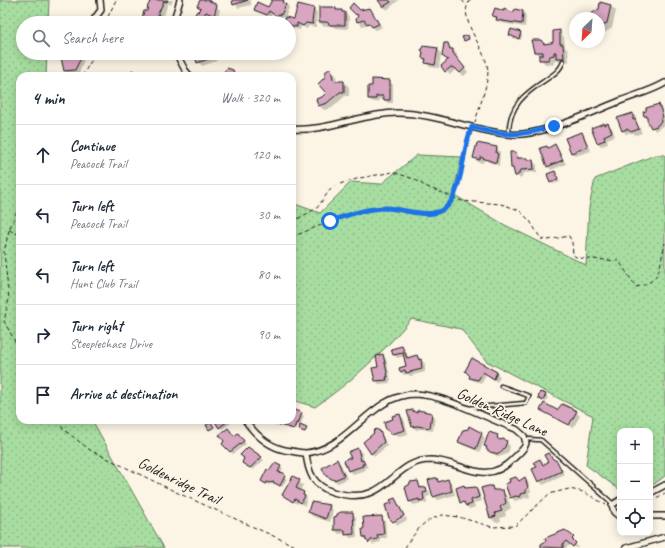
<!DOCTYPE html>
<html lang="en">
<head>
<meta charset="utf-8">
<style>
	body { margin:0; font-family:Caveat,sans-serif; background:#f2f2f3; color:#1f2937 }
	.controls { position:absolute; right:12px; bottom:12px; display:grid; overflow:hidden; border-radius:8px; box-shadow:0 2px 10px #0003 }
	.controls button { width:36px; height:36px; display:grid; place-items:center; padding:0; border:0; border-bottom:1px solid #e0e1e3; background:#fff; color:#1f2937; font:20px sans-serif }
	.compass { position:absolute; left:569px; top:12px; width:36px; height:36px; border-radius:50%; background:#fff; box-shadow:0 2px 10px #0003; rotate:205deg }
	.stop { position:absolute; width:12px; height:12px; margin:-9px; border:3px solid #1a73e8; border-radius:50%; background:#fff }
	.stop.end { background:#1a73e8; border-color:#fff; box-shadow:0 1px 4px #0008 }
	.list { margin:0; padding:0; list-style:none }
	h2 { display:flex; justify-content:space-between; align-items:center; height:52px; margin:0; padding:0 16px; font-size:17px }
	h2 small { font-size:13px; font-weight:400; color:#747a83 }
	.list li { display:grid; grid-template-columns:26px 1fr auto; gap:12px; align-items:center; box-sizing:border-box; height:60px; padding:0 16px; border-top:1px solid #e0e1e3 }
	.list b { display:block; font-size:15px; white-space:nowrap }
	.list p { margin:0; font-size:13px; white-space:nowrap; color:#747a83 }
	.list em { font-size:13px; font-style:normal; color:#747a83 }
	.icon { flex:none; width:22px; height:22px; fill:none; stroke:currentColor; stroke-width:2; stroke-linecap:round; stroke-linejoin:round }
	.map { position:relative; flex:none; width:665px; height:548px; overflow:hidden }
	.search { position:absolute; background:#fff; box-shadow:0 2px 10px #0003; left:16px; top:16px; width:280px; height:44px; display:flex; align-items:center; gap:10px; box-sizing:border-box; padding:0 14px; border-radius:22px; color:#747a83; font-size:15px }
	.panel { position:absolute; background:#fff; box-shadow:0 2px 10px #0003; left:16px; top:72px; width:280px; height:352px; border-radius:12px }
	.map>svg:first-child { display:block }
	.grass { fill:url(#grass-dots); stroke:#627c5e }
	.shadow { fill:#0003 }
	.building { fill:#d9a6c1; stroke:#1c1c1c }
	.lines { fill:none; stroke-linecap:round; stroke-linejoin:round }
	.lane-casing { stroke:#1c1c1c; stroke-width:5.5 }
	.street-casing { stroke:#1c1c1c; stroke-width:8 }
	.path { stroke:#1c1c1c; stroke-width:1; stroke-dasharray:4 3; stroke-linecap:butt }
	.lane { stroke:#fcf5e5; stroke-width:2.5 }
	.street { stroke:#fcf5e5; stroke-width:5 }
	.route { stroke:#1a73e8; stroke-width:5 }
	.labels { text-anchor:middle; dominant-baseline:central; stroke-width:3.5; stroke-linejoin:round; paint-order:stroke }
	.street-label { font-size:16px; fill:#1c1c1c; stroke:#fcf5e5 }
</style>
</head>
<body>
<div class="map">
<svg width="665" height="548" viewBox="0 0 665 548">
	<defs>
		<pattern id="grass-dots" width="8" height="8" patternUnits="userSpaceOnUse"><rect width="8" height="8" fill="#a7dda0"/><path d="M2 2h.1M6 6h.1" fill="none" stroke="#8fbd89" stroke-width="1.8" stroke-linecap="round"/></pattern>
	</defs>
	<rect width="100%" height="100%" fill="#fcf5e5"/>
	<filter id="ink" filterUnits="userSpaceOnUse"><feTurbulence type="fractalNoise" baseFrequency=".025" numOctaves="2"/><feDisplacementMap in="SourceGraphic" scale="8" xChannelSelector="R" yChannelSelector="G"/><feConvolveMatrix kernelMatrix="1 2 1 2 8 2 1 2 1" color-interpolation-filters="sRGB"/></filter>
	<g filter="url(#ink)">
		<path class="grass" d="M0,0H49L48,23H23V53H47L46,76H20V420H92L164,548H0Z
			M417,155L462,157L456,182V196L505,225L586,265L589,207L595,179L655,155H665V476L650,487V431H620V490L586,465L593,416L486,361L461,329L411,319C383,353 351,382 315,407L292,400V203L320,213L351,182L381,184Z"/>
		<path class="shadow" d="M150,0H173L171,5L168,3L162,22L150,23L143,18L152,3Z
			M202,0L216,6L220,10L218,18L210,15L208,23H202L195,18L200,8L198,6Z
			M233,0H251V5L238,8Z
			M270,0H282L287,4L289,8L285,18L283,17L280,19L272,14L271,18L255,9L268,8L273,1Z
			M380,0H399L387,10Z
			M611,6L616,11L612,28L599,36V18H586Z
			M333,8L345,13L349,17L348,29L335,28L332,26H323L320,22Z
			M350,8L360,11L369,9L382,27L376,30L369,24L362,26L357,19L359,17Z
			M314,9L317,13L316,27L309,26L307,29L301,26L300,30L292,28L291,34H289V23H285L295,20Z
			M523,12L526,16L525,27L501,23L493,15Z
			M559,31L564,37L565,47L568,50L569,62L555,60L553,65L545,64L535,51L545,45L554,42Z
			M520,32L522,35L521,40L510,35Z
			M447,44L457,54L456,58L468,72L464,76L455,70L450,75L442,66L448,61L443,56Z
			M422,49H438L441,53L439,68L430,67L426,63L423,57Z
			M64,53H86L79,74H68L65,71Z
			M154,53H162V55L155,54Z
			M192,53H211L217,61L202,66Z
			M331,70L336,75L337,82H344L349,87V96H345L332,108L324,110L318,105L328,93Z
			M389,81L393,85V103H388L384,99H379V102H373L369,99Z
			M658,106L662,109L665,121L664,125L655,131L645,115Z
			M633,114L636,117V121L642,133L636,135L631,132L626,134L623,130Z
			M603,124L605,126L608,124L612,128L615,136L607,139L608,144L601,146L598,143Z
			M581,133L585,137L591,151L575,156L572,153L566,139Z
			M555,145L566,164L551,170L548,166L547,147L549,149Z
			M497,148L500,152L499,166L484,160L483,163L478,162L474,158Z
			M516,153L520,159H528L533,161L537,165V172L524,173L520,179L512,167Z
			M555,172L560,182L553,184L551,182Z
			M402,347L406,351L409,359L417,356L421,359L425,364V372L410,376L408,374L404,375L401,372L407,366L405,356L397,358L394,355Z
			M383,355L386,359L391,381H389L390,383L379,384L376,380Z
			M473,360L497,373L500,377L497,382L486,374L482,383L474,381L471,378Z
			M541,393L548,397L546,402L539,398Z
			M541,409L576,412L580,416L573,428Z
			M292,410L304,416L300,426L298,425L296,430L269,422L270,420H292Z
			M413,411L415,413L431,414L435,417L433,431L421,429L416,430L413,427Z
			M400,415L404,419L408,434L399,437L387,430Z
			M215,420H229L231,423L222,429Z
			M379,432L383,436L387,446L375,456L371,453Z
			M481,434L485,438L480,452L463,445L459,442Z
			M240,436L246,444L233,454L224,444L234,437Z
			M497,436L500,441L506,442L510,446L509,451L505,455L499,457L491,453L485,446Z
			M248,448L264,460L253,470L246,465Z
			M358,450L362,453L364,462L368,467L365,468L366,470L353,474L349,470Z
			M540,460L544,465L554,461L556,462L565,475L543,485L533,470L538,468Z
			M337,461L341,464L347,479L338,483L327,476Z
			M276,464L283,469L280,474L287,479L282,487L276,484L273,485L270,483L269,485L264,483Z
			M294,478L303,485L300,491L307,497L305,506L299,502L297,504L284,495Z
			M525,479L528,482L531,492H529L530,497L524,498L522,500L521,499L515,501L511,497L519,482Z
			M437,480L440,483L448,481L452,484L455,495L438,500L434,496Z
			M417,482L422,489L425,488L429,491L430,496L426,497L427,504L422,503L414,505L410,502Z
			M464,487L466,489L476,488L479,492L482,501L474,503L475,507L470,509L461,502Z
			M491,487L496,491H502L507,496L511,508L505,512L506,516L500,518L501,521L496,523L491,518Z
			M395,499L405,515L393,520V504Z
			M329,506L333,510L330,522L312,516L309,512Z
			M352,513L356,517L357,537L350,538L346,533L339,534L335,530Z
			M381,517L385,521L387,538H380L381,542L375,543L374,545L364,537Z
			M406,517L407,520L398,525L395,522Z
			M569,533L578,548H576L571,544L566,548L542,547Z"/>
		<path class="building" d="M149,0H168L167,2L164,1L158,14L160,17L159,19L153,18L151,22L142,18L144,11H147L148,5L150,3Z
			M200,0H208L217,5L214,16L206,12L204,15L206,16L203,23L193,18L197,11L199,12L198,11L201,8L197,6Z
			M232,0H248L233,5Z
			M272,0H284L283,2L286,4L281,15L279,14L276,16L269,11L267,15L254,10L257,2L268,7Z
			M378,0H389L391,2L383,7Z
			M600,2L611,5L607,23L599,28V18H584L599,9Z
			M353,3L360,10L370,8L379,24L372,27L369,23L367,24L364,20L357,22L356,19L358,16L357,14L356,15L349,8Z
			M298,4L314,8L312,22L313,24L306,23L303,26L297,23V27L289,25V23H284L285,17L294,19Z
			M319,7H333L336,8V10H342V12H345V25H330L327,22H319Z
			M495,8L504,11V8L513,13L515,9L523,11L522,24L496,20L497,17L492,16Z
			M575,21V35L570,27Z
			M511,29L521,32L519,39L509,35Z
			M560,30V44H563L564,58H556V52H554V55L550,56L548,60H539V55H543V52H534L531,40H541L544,44L551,43L553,42V31Z
			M468,35L469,39L464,41L462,37Z
			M444,43H448L450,49H453V53L465,68L460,73L456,69L451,67L445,72L441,66L448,60L442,56Z
			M423,46L438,48L435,65L425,63L426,59L422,58L423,52L421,50Z
			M60,53H83V54L75,70L64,71Z
			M191,53H212L214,57L197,63L195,56L192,57Z
			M227,68L233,70L234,73L238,76H220Z
			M331,68L333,79L335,81H344V92H340L327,103L318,106L316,99L322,97L326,93L318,84L325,77V72Z
			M132,70L142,76H128Z
			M372,79L390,80V100H383V96H376V99H368V86H372Z
			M659,104L663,117L661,118V121L657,126L651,128L647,120V116H644L643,112L646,111V108Z
			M633,113V120L635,119L639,129L631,132L627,129L622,131L617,118Z
			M604,123V125L608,123L612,132L604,136L605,140L597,143L591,128Z
			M582,132L588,147L571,153L565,138Z
			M477,143L497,147L496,153L498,154L496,163L480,157V160L473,158Z
			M555,144L563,160L547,167L540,148L547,146L548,148Z
			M510,152H516L517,158H528V160H533L534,169L521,170L517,176H515L513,168H511Z
			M555,171L558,179L550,183L547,174Z
			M402,346L407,358L417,355L419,360L421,359L422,369L406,373L405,370L400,372L399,368L406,366L403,353L393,355L391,349Z
			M383,354L388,377H386L387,380L375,381L372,368L378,367L376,356Z
			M472,358L497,372L494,379L483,372L478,380L469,378L470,376L465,371Z
			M540,392L546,394L543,401L538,398Z
			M544,403L557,410L562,404L577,411L569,425L540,410Z
			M292,409L302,413L298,424L296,423L294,429L268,422L269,420H292Z
			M413,410L414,412H417L418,410L432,413L430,428L417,426L412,427L407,411Z
			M400,414L405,430L391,434L388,430H386L384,422L393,419L392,416Z
			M214,420H229L219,428Z
			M211,422L214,427L209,430L206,425Z
			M300,425L307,428L305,432L299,430Z
			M469,426L482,433L476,449L458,442L463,430L468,429Z
			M228,428L234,436L238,433L244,441L230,452L222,444L224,441L219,435Z
			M376,429L380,431L384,442L371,454L363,442L374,433L373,432Z
			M489,432L498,435L497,438L500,440L503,439L507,441L505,447L499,454L490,452L486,449L487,447L484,446Z
			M248,447L262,457L250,468L242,463L244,458L240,455Z
			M358,448L361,461L363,460L365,464H362L363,466L348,471L344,461L347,458H351L348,452Z
			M548,453L553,459L557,461L562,471L538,482L532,469L537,467L534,462L540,459L543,465L548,462L544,455Z
			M337,459L344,476L334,480L326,476L322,468Z
			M275,463L281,466L278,472L284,473L285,476L280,486L273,482L270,483L267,482L266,484L261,481L267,469L269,471Z
			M293,476L300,480L296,488L304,492L303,495L305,496L301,503L295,499L293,502L282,495Z
			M516,477L519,481L525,477L528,488L526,489V493L520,494V497L516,496L510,498L505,484L510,482L509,479Z
			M434,478H437L438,482L448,479L452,491L433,497L428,480Z
			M418,481L420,488L426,487L427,492L423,493L424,500L419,501V499L409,502L405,487L409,485L410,482Z
			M464,485L465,488L476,487L479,497L471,500L472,504L466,506L464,502L460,503L456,488Z
			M488,486H492L493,490H503L506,503L500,507L502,511L495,513L496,516L490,518L481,488Z
			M395,498L404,516L393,522L389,518L385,505L392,503L390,500Z
			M311,502L330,505L326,519L308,512Z
			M341,512H353L354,534L345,535V530H334V517L337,516V514Z
			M382,516L384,534L377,535L378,539L371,540L369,543L366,540L365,537H363L362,529L364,528L363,517Z
			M565,530L574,537L572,539L576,543L573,547L566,541L563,544V548L541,547V544L546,541L545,538Z"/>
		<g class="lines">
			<g class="lane-casing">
				<path id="lane" d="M509,134C507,87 560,82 563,61
					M468,408L526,403L529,396L501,386
					M526,439L541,440L612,503"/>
			</g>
			<g class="street-casing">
				<path id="street" d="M95,18L101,10L100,0
					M173,23L180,0
					M176,53L185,70L190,76
					M292,129C326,132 363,113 397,113C434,113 470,130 507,134C539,138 590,113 620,101C635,95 652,91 665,83
					M245,420C256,436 271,449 291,451C296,452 301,453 306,453C350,449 370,394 416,394C445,395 488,419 516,429L524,436L526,443C525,449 518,454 513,459C485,488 462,461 431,460C390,460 389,509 333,492C313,486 308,472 306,453
					M650,493L665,485
					M620,500L612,505L614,512L620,517
					M650,516H665
					M626,548L665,537"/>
			</g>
			<path class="path" d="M462,0L466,5
				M470,0C456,19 487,49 488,71C488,84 479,108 475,122
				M105,23L116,0
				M82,76L96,53
				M20,205L9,230L4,252L9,299L4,321L20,351
				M292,222L317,208L329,191L336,185L360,178L393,172L414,179L425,186L462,201L501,204L519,210L530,221L541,239L548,240L569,236L572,242L573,255L578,258L619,261L636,287C663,282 659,265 665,243
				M9,230L20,235
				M292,237C322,225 352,210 385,208C404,208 430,223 446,207C461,192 465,152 470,132
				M58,420L63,429L90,450L178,493L300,548
				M650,499L658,497L665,493
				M405,548L408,542L421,526L429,520L442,515L459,517L492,527L515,526L549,494L569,489L584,492L606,505"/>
			<use href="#lane" class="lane"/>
			<use href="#street" class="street"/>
		</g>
	</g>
	<g class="lines" filter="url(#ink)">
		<path class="route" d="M330,221C348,215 367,208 386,208C409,209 440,225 453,198C464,176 462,149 472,127C505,136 521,137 554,126"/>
	</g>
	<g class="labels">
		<g class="street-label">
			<text transform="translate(502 412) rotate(24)">Golden Ridge Lane</text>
			<text transform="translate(179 481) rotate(26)">Goldenridge Trail</text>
		</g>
	</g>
</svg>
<div class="controls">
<button>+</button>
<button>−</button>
<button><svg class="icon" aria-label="locate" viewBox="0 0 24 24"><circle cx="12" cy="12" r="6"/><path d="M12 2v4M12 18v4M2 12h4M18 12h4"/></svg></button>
</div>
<svg class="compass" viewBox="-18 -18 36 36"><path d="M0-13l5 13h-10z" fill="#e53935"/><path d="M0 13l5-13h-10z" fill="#747a83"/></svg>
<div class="stop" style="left:330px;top:221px"></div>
<div class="stop end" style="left:554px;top:126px"></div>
<div class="search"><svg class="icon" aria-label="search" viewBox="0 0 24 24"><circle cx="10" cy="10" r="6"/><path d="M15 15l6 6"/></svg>Search here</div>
<section class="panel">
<h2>4 min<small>Walk · 320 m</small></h2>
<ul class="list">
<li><svg class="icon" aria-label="ahead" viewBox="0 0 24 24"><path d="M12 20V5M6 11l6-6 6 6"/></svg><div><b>Continue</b><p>Peacock Trail</p></div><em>120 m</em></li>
<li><svg class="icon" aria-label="left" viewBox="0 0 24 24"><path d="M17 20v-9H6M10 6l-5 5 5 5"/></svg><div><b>Turn left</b><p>Peacock Trail</p></div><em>30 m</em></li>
<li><svg class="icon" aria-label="left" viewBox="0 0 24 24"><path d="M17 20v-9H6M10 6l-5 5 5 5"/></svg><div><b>Turn left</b><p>Hunt Club Trail</p></div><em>80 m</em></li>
<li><svg class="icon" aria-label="right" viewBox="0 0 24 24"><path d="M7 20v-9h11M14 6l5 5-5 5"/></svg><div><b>Turn right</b><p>Steeplechase Drive</p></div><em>90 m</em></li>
<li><svg class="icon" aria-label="arrive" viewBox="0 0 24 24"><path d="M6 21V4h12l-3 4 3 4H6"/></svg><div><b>Arrive at destination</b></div></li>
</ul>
</section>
</div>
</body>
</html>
